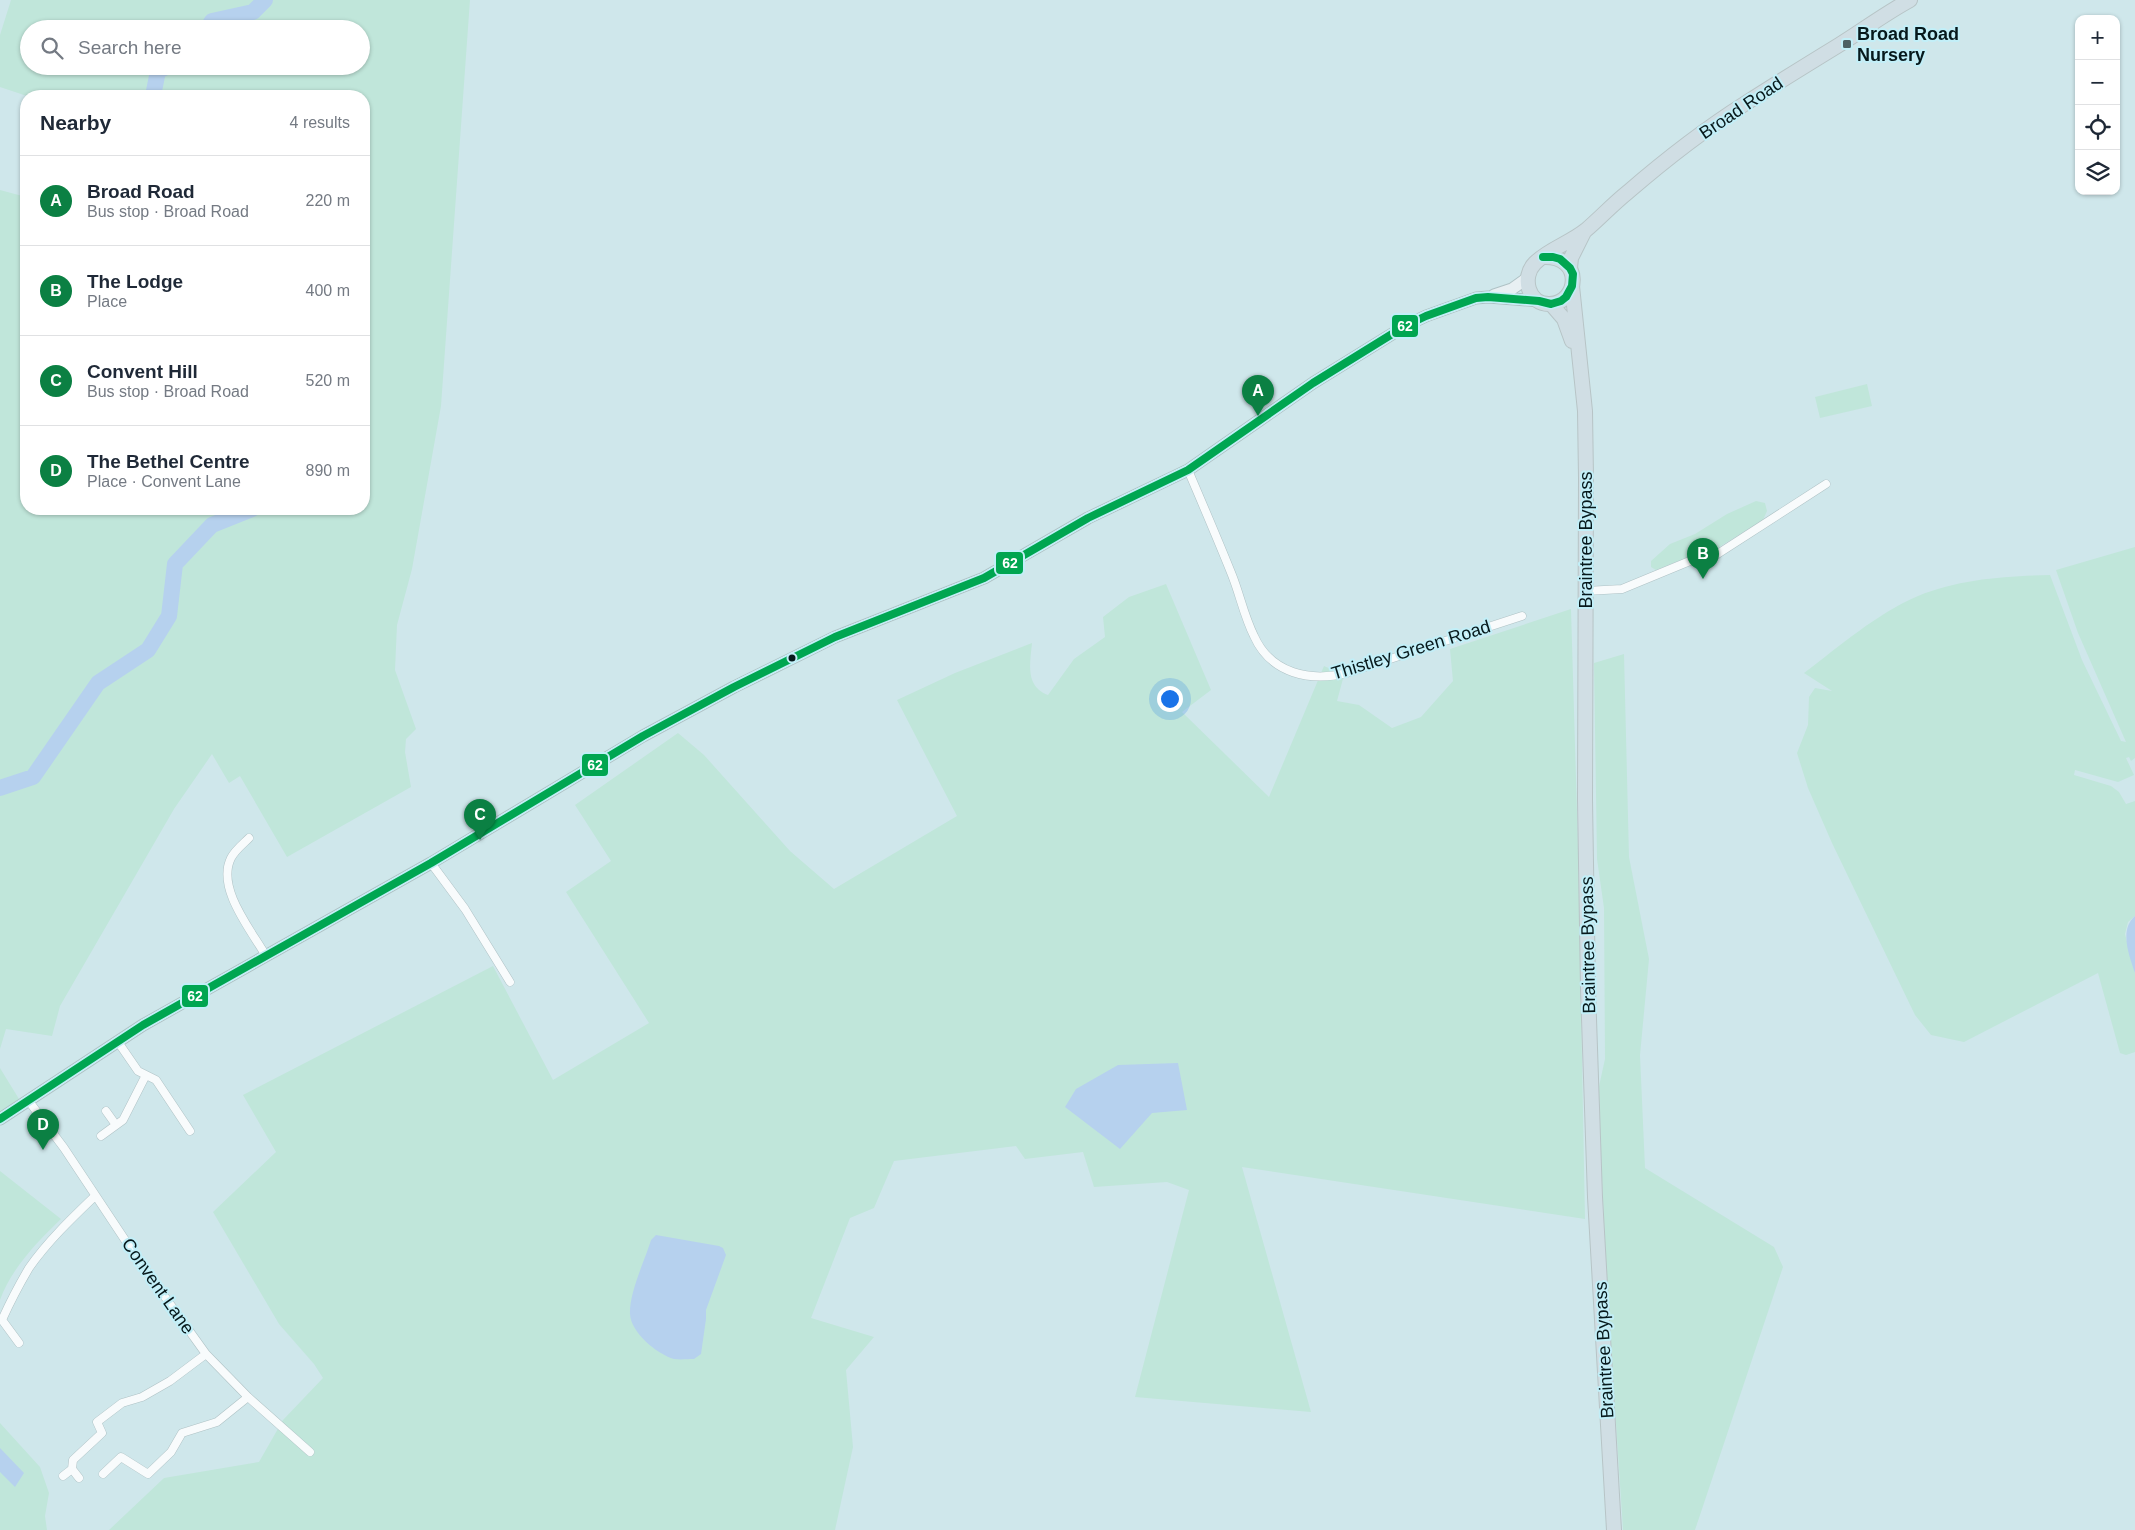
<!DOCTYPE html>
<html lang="en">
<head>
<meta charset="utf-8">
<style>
	body { margin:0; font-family:Arial,sans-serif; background:#f6f6f7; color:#1f2937 }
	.controls { position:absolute; right:15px; top:15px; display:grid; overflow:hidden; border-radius:10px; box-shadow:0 1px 4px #0004 }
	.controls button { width:45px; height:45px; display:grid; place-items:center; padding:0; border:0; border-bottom:1px solid #e0e1e3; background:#fff; color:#1f2937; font:25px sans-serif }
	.you { position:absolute; left:1169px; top:698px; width:18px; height:18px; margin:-12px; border:4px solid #fff; border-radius:50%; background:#1a73e8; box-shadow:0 0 0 8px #1a73e833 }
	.badge { display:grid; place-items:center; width:32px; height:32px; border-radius:50%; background:#0b8043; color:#fff; font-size:16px; font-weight:700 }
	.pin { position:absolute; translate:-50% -41px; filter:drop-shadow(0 1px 2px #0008) }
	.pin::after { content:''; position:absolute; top:26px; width:18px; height:15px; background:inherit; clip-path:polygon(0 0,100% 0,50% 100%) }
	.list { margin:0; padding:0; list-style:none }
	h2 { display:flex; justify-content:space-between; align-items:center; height:65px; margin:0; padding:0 20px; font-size:21px }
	h2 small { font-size:16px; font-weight:400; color:#747a83 }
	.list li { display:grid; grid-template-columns:32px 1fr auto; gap:15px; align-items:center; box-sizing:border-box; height:90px; padding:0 20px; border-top:1px solid #e0e1e3 }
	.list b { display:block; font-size:19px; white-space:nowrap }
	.list p { margin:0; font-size:16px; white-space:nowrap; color:#747a83 }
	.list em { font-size:16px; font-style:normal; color:#747a83 }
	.icon { flex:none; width:28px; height:28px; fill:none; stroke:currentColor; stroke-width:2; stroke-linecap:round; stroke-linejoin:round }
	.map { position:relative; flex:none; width:2135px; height:1530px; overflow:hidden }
	.search { position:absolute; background:#fff; box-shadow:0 1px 4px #0004; left:20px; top:20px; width:350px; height:55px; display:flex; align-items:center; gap:12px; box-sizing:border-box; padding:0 18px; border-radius:28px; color:#747a83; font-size:19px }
	.panel { position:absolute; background:#fff; box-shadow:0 1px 4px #0004; left:20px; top:90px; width:350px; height:425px; border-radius:20px }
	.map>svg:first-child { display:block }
	.green { fill:#c0e6da; fill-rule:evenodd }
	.water { fill:#b6d1ee }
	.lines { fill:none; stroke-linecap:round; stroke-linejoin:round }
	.river { stroke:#b6d1ee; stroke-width:16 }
	.minor-casing { stroke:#afc2c5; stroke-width:9 }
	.secondary-casing { stroke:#afc2c5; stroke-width:13 }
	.trunk-casing { stroke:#b7c4c6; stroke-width:16 }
	.minor { stroke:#f8fbfc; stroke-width:8 }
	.secondary { stroke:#e8f0f3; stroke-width:11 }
	.trunk { stroke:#d0dee4; stroke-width:14 }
	.bus-1-casing { stroke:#c2eff8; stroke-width:11 }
	.bus-1 { stroke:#00a651; stroke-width:8 }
	.poi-dot { fill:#4d6164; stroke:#c2eff8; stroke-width:2 }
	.bus-dot { fill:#07191c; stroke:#c2eff8; stroke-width:2 }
	.labels { text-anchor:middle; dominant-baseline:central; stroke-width:4; stroke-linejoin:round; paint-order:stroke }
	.poi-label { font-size:18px; font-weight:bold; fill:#07191c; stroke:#c2eff8; text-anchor:start }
	.street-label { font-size:18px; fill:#07191c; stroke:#c2eff8 }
	.line-badge { stroke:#c2eff8; stroke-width:2 }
	.badge-label { font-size:14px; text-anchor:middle; font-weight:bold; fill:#fff }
</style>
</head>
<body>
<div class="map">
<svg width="2135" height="1530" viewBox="0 0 2135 1530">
	<rect width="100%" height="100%" fill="#cfe7eb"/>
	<path class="green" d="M11,0H470L441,406L412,569L397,625L395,670L416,729L406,739L405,752L411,787L287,857L240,776L229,783L212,754L174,809L60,1006L52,1036L6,1029L0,1049V190L26,197V509H364V96H27L0,87V35ZM29,29H361V66H29Z
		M1867,384L1872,406L1820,418L1815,397Z
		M1756,501L1765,503L1767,511L1763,520L1711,552L1698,553L1656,570L1651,567V561L1670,544L1695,534L1727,514Z
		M2135,547V758L2131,761L2129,757L2126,758L2134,775L2118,782L2075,770L2074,775L2111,786L2119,792L2126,804L2135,801V916L2128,922L2125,934L2135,973V1052L2126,1055L2120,1053L2098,973L1964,1042L1931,1035L1915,1015L1832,843L1808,788L1797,753L1808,725L1809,697L1815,688L1832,691L1804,673C1840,646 1876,614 1918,596C1959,579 2006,576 2050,575L2082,660L2121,741L2126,742L2078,633L2056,570Z
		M1166,584L1211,690L1182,712L1269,797L1324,666L1344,675L1337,701L1359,705L1392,728L1421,717L1453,681L1450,649L1571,609L1578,847L1585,1219L1242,1167L1311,1412L1135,1397L1189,1190L1167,1182L1094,1187L1083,1152L1025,1159L1016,1146L894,1161L874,1208L850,1218L811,1318L874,1337L846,1370L853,1447L835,1530H109L164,1478L259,1462L283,1420L323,1378L314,1364L279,1324L213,1212L276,1152L243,1095L493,966L553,1080L649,1023L566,892L611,861L575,805L678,733L704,755L790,851L834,889L957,816L897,700L955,673L1032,643C1030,664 1025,686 1048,695L1074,659L1105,637L1103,617L1129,597Z
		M1624,654L1629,857L1649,959L1640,1055L1645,1168L1774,1247L1783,1267L1695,1530H1623L1607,1285L1598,1091L1605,1059L1604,908L1597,859L1594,663Z
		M0,1068L19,1099L0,1115Z
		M0,1171L61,1219C37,1242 11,1269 0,1300Z
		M0,1423L40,1467L49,1493L45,1516L47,1530H0Z"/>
	<path class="water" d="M2135,916V973C2129,955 2119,930 2135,916Z
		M1178,1063L1187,1110L1152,1113L1120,1149L1065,1107L1076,1089L1118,1065Z
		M656,1235L719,1246L723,1248L726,1255L706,1310V1319L701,1354L694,1359C688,1359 680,1360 674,1359C657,1354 631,1333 630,1314C629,1293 645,1260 651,1240Z
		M0,1448L24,1473L15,1487L0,1472Z"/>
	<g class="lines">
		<path class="river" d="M207,29L212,21L253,12L265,0
			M153,96L158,71L168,66
			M0,788L33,777L98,683L148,650L169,616L175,564L212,525L252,509"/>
		<g class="minor-casing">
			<path id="minor" d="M1188,470C1203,505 1218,540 1232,575C1240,595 1244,616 1254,636C1271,674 1310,682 1347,673L1522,616
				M1586,591L1622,589L1702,556L1716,555L1826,484
				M249,838C243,844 235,850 231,858C216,888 251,930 266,956
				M431,863L465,909L510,982
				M118,1042L138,1071L156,1080L190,1131
				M28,1100L64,1148L137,1258L206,1354L248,1397L310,1452
				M106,1111L116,1125
				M101,1136L123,1120L146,1075
				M19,1343L2,1320C10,1302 19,1285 29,1268C47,1242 72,1218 95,1196
				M72,1469L79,1478
				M103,1474L121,1457L148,1474L171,1452L182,1433L217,1422L248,1397
				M63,1476L72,1469L73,1460L102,1433L97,1422L122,1403L142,1397L170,1381L206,1354"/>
		</g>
		<g class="secondary-casing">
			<path id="secondary" d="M1494,295L1512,289L1526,279
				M0,1119L143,1025L431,863L643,736L734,687L835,637L984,578L1088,518L1188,470L1313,383L1405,326L1426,316L1476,298L1488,297L1539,301"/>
		</g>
		<g class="trunk-casing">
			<path id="trunk" d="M1543,257C1584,255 1579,303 1550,304C1528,305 1521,277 1535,263C1549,249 1570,243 1586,230C1600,218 1613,204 1628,192C1665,160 1705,129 1746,103C1777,83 1808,64 1839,45C1863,30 1886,13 1910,0
				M1570,268L1571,258L1584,232
				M1572,286L1585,411L1586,478L1585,800L1588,989L1595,1197L1614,1530
				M1551,304L1564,319L1572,341"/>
		</g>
		<use href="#minor" class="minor"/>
		<use href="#secondary" class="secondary"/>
		<use href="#trunk" class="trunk"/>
		<g class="bus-1-casing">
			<path id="bus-1" d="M0,1119L143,1025L431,863L643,736L734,687L835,637L984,578L1088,518L1188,470L1313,383L1405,326L1426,316L1476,298L1488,297L1539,301L1551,304L1561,301L1566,297L1572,286L1573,274L1570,268L1560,259L1553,257H1543"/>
		</g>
		<use href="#bus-1" class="bus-1"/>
	</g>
	<rect class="poi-dot" x="1842" y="39" width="10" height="10" rx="2.5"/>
	<circle class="bus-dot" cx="792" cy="658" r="4.5"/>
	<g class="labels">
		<g class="poi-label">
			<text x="1857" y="34">Broad Road<tspan x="1857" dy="21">Nursery</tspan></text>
		</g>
		<g class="street-label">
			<text transform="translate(1741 108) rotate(-34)">Broad Road</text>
			<text transform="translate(1586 540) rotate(-90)">Braintree Bypass</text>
			<text transform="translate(1411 650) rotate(-17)">Thistley Green Road</text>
			<text transform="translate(1588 945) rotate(-91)">Braintree Bypass</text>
			<text transform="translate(158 1286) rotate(55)">Convent Lane</text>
			<text transform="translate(1604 1350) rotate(-93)">Braintree Bypass</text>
		</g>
	</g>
	<g class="line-badge">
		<rect x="1391" y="314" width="28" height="24" rx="5" fill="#00a651"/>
		<rect x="995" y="551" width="29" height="24" rx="5" fill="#00a651"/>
		<rect x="581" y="753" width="28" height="24" rx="5" fill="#00a651"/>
		<rect x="181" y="984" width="28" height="24" rx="5" fill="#00a651"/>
	</g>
	<g class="badge-label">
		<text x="1405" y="331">62</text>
		<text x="1010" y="568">62</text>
		<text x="595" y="770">62</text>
		<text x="195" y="1001">62</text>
	</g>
</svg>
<div class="controls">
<button>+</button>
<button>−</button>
<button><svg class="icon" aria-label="locate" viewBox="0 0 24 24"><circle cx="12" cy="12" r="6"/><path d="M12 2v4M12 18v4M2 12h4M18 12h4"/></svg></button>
<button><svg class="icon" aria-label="layers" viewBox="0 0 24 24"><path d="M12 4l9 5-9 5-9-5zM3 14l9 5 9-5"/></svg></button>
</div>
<div class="you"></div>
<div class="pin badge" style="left:1258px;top:416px">A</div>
<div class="pin badge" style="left:1703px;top:579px">B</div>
<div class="pin badge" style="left:480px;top:840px">C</div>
<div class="pin badge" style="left:43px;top:1150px">D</div>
<div class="search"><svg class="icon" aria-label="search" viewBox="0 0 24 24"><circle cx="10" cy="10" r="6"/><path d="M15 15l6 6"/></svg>Search here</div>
<section class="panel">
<h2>Nearby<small>4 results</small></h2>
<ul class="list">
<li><span class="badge">A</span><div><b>Broad Road</b><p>Bus stop · Broad Road</p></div><em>220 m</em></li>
<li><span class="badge">B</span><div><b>The Lodge</b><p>Place</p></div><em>400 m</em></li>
<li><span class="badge">C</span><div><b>Convent Hill</b><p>Bus stop · Broad Road</p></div><em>520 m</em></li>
<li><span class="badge">D</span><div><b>The Bethel Centre</b><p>Place · Convent Lane</p></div><em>890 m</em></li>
</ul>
</section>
</div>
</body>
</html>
